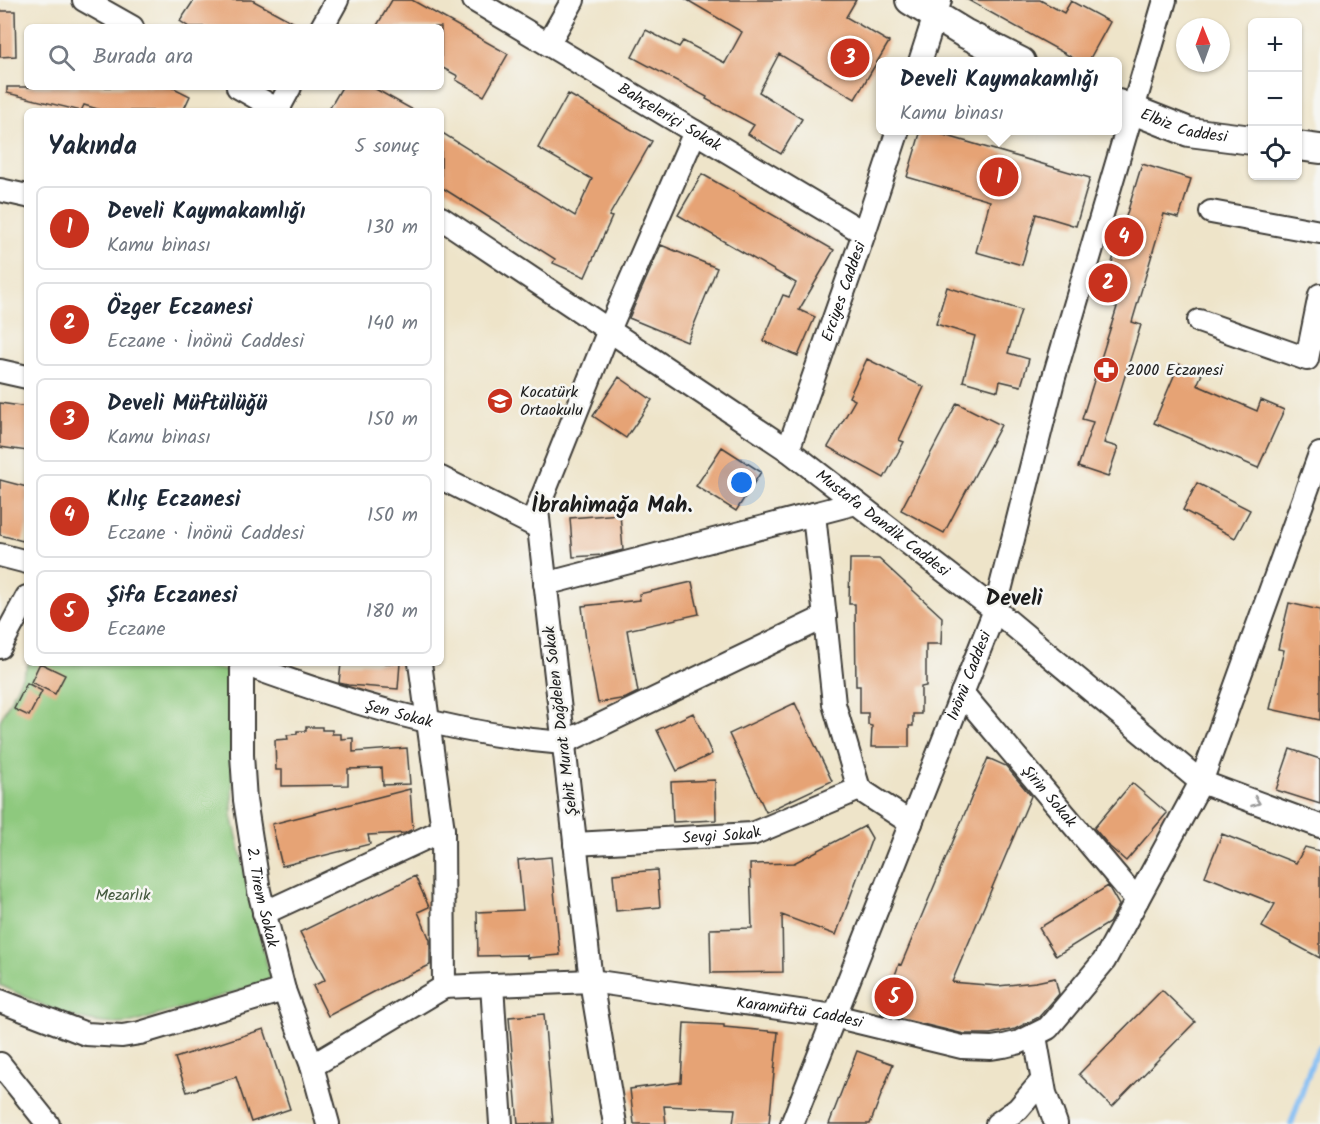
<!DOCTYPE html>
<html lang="tr">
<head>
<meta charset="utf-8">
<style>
	body { margin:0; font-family:Kalam,sans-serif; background:#f6f6f7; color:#1f2937 }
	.controls { position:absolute; right:18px; top:18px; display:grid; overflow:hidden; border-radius:9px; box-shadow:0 2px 4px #0004 }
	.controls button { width:54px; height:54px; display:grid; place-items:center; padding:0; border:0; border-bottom:2px solid #e0e1e3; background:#fff; color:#1f2937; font:30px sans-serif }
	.compass { position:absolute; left:1176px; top:18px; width:54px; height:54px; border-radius:50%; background:#fff; box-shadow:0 2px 4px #0004; rotate:359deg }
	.you { position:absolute; left:742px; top:483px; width:21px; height:21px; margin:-15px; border:4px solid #fff; border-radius:50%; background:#1a73e8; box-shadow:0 0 0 9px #1a73e833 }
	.badge { display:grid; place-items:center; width:39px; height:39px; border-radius:50%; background:#c8321e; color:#fff; font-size:20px; font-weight:700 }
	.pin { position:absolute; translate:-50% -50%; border:3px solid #fff; box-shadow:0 2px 6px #0006 }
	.popup { position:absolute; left:876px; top:57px; width:246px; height:78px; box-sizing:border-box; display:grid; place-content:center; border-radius:9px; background:#fff; filter:drop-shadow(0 2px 4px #0005); font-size:20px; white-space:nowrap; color:#747a83 }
	.popup b { font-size:22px; color:#1f2937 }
	.popup::after { content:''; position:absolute; left:50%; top:100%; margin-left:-12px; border:12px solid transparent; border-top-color:#fff }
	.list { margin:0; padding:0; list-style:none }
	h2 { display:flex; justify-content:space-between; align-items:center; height:78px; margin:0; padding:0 24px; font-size:26px }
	h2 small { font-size:20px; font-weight:400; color:#747a83 }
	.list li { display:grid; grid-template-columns:39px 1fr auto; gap:18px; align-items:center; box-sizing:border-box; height:84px; margin:0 12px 12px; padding:0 12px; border:2px solid #e0e1e3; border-radius:9px }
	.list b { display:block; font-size:22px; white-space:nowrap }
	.list p { margin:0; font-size:20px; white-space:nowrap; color:#747a83 }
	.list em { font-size:20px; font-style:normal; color:#747a83 }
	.icon { flex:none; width:33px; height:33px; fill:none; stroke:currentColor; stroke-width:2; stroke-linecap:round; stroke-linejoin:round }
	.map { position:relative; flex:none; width:1320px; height:1124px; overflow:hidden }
	.search { position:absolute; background:#fff; box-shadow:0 2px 4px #0004; left:24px; top:24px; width:420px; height:66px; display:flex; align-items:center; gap:15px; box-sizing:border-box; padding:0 21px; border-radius:9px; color:#747a83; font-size:22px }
	.panel { position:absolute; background:#fff; box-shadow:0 2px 4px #0004; left:24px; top:108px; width:420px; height:558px; border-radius:9px }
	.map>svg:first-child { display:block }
	.green { fill:#8ec97e; stroke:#55724d; stroke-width:1.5 }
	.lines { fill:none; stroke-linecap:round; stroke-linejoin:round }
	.stream { stroke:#81bcf3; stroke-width:6 }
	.building { fill:#e6a375 }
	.minor-casing { stroke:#3c3a36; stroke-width:26 }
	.tertiary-casing { stroke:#3c3a36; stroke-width:32 }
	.minor { stroke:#fff; stroke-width:22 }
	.tertiary { stroke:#fff; stroke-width:28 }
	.oneway { stroke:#999 }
	.labels { text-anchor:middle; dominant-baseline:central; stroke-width:5; stroke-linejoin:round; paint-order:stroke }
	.street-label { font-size:16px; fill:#1c1c1c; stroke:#f6f6f2 }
	.poi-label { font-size:16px; fill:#1c1c1c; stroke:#f6f6f2; text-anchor:start }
	.park-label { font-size:16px; fill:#44593e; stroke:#f6f6f2 }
	.district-label { font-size:22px; font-weight:bold; fill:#1c1c1c; stroke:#f6f6f2 }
</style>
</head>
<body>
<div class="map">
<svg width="1320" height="1124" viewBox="0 0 1320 1124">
	<rect width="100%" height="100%" fill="#f6f6f2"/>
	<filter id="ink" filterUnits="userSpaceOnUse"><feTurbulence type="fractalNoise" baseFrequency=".0167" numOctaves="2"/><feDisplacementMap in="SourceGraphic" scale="12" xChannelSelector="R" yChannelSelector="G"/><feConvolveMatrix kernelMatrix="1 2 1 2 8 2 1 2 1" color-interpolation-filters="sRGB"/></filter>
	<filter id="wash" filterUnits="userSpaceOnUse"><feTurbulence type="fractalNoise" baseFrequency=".008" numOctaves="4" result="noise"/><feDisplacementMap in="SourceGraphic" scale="24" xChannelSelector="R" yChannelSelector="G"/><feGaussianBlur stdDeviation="1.35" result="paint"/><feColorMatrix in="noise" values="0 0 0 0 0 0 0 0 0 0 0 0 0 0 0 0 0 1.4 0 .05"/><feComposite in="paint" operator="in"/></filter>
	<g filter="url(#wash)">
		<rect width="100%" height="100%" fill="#eee4c9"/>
		<path class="green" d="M29,663H186L234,672L232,816L271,981L132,1023C80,1028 46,1006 0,985V721Z"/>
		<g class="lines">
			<path class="stream" d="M1291,1124L1313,1060L1320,1047"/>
		</g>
		<g id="blocks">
			<path class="building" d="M194,0H252L302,27H189L180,21Z
				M392,0H412L508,54L484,96L456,80L458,76L441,67V27H376Z
				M687,0H856L846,17L889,42L855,99L779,54L759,92L802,119L781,154L748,134L754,125L706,99L707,97L632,57L646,30L679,47L683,41L725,63L742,32Z
				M968,0H1040L1064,13L1071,1L1110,22L1088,62H1080Z
				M0,11H15L16,56L0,57Z
				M7,87H172L190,96L183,111H104L84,105L81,111L7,93Z
				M342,87H372L415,111H328Z
				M568,94L652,141L609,216L612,217L585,277L553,263L555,259L441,187V132L575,216L592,179L538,148Z
				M921,130H927L1090,178L1076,226L1036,214L1022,265L976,252L990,201L907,177Z
				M1142,164L1191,179L1179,218L1164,214L1132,322L1141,325L1104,443L1118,447L1108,477L1078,467L1093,422L1082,419L1117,307L1100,302Z
				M702,174L834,250L799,310L815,317L798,356L763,341L783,295L789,297L796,283L678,215Z
				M661,245L717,268L687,342L629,318Z
				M947,287L1021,310L1008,353L1029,359L1021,386L1000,381L998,391L963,381L975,336L936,324Z
				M867,359L924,387L899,440L904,442L884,478L828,447L855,400L849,397Z
				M1179,364L1202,374L1197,385L1257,411L1261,400L1284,410L1258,468L1154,423Z
				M619,377L652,400L626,438L593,416Z
				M0,403L27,407V451L0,447Z
				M957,403L1001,425L944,533L901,510Z
				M722,447L761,472L736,511L696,486Z
				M0,480L27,487V526L23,541L0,535Z
				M1197,483L1250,510L1235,538L1183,510Z
				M620,514L623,550L603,555L573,557L570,518Z
				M850,559H879L942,617L941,644H926V686L921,687V714H913V726H909V747H871L872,726L868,725V713H860V686H856L855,604H849Z
				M692,582L699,614L627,630L638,692L626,698L598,703L586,641L582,606L640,600L639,594Z
				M1289,603L1320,610V720L1270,709L1284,650L1278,649Z
				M40,663L65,675L55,694L31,682Z
				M341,663H400L398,689L348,685L339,683Z
				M27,683L42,691L29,716L14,709Z
				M795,703L832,781L766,812L729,734Z
				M693,713L712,754L677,771L657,730Z
				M306,727H322V730H332V734H341V739L353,738V752L407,748L410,784L383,785L382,768L348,769V785L282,786V770H276L275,740L288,739L287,735L297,734V731H306Z
				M1290,749L1320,759V804L1276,790Z
				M988,758L1006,766L1031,796L952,982L998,986L1036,982L1055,978L1059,994L1039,1017L1015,1029L990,1034H964L881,1014L899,964L901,965Z
				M715,780L716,820L673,822L671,782Z
				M1132,783L1167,813L1126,861L1110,847L1094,828Z
				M410,789L413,829L405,833L368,835L370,844L282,866L272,824Z
				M865,826L872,838L836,935L782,915L783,972L711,973L710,929L752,928L750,864L794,863Z
				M1222,834L1296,863L1305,847L1320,851V958L1262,927L1275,904L1205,876Z
				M551,857L560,955L527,958V955L478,956L477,912L523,910L518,860Z
				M657,870L660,907L616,911L613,874Z
				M415,876L429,907L418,912L430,940V965L389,984L328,1016L313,986L325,980L300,932Z
				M1108,886L1119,905L1109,923L1056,956L1039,928Z
				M1162,990L1195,1022L1112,1107L1079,1074Z
				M544,1014L553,1123L518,1124L509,1017Z
				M684,1023L724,1025V1027L778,1032L769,1124H733L735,1109L664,1106L666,1124H634L630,1089L681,1082Z
				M264,1029L290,1109L251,1122L236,1077L187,1092L175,1058Z
				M857,1051L893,1064L870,1124H829Z"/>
		</g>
	</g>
	<g filter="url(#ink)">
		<use href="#blocks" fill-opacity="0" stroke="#3c3a36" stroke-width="1.5"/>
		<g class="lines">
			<g class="minor-casing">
				<g id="minor">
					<path d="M84,0L132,27"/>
					<path id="s1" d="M474,0L864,233"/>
					<path d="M322,27L337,0"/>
					<path d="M548,44L573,0"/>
					<path d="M920,62L940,0"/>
					<path d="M238,87L280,111"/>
					<path d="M277,111L290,87"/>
					<path d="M0,190L27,196"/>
					<path d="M1211,212L1320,232"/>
					<path id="s2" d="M441,218L788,450L995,610L1201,782L1320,826"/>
					<path d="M1199,321L1307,359L1320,295"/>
					<path d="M0,371L27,377"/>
					<path id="s3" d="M788,450L864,233L898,130"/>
					<path d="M441,478L538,527"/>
					<path d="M814,514L834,704L859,789L911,823"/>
					<path d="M0,555L27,562"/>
					<path d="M545,584L856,503"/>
					<path d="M0,647L27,597"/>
					<path id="s4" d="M241,663C347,702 451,734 563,743L825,617"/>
					<path id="s5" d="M242,663V755L245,800L259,891L284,990L312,1066L328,1124"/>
					<path d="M420,663L443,830L444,987"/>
					<path id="s6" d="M962,693L1137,900"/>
					<path id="s7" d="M575,844L752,834L859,789"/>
					<path d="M264,913L443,830"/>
					<path d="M492,985L501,1124"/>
					<path d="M0,1001L86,1034L122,1036L140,1033L284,990"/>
					<path d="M1035,1036L1045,1093L1056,1124"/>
					<path d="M0,1064L48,1124"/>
					<path id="s8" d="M312,1066L444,987L591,981L834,1016L962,1047L991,1048L1004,1046L1020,1042L1048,1028L1104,961L1201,782L1320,454"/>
					<path d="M615,1124L591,981L537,510L609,330L695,132"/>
					<path id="s9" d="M792,1124L995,610L1054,377L1165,0"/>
					<path d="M997,1124L1018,1109L1042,1081"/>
				</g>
			</g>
			<g class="tertiary-casing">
				<g id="tertiary">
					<path d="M910,0L964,33L1021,62"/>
					<path id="s10" d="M1118,104L1189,132L1252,140"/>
					<path d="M1298,146L1320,149"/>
				</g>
			</g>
			<use href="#minor" class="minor"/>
			<use href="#tertiary" class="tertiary"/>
		</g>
		<defs><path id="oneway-chevron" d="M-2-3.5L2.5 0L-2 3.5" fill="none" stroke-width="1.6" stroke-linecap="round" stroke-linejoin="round" transform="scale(1.5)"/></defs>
		<use class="oneway" href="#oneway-chevron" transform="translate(1256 802) rotate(20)"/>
	</g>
	<defs>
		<g id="pharmacy-disc" transform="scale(1.35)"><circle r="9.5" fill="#c8321e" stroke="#f6f6f2"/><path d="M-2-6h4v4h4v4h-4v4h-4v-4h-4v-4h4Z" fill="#fff"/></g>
		<g id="school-disc" transform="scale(1.35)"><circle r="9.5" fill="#c8321e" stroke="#f6f6f2"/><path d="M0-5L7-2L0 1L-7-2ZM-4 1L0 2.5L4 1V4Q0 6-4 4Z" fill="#fff"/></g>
	</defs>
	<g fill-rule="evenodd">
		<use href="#pharmacy-disc" x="1106" y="370"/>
		<use href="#school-disc" x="500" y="401"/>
	</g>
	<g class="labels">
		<g class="street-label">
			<text stroke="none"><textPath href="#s1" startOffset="228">Bahçeleriçi Sokak</textPath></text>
			<text stroke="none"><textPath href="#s10" startOffset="70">Elbiz Caddesi</textPath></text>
			<text stroke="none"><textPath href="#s3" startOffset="168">Erciyes Caddesi</textPath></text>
			<text stroke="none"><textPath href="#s2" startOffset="537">Mustafa Dandik Caddesi</textPath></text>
			<text stroke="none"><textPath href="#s9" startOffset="482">İnönü Caddesi</textPath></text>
			<text stroke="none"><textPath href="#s4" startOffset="166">Şen Sokak</textPath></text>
			<text transform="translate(561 721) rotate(-97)">Şehit Murat Dağdelen Sokak</text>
			<text stroke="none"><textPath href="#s6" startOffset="135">Şirin Sokak</textPath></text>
			<text stroke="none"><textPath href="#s7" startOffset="147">Sevgi Sokak</textPath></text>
			<text stroke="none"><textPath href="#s5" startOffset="236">2. Tirem Sokak</textPath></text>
			<text stroke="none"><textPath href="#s8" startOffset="512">Karamüftü Caddesi</textPath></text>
		</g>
		<g class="poi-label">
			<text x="1126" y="370">2000 Eczanesi</text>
			<text x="520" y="392">Kocatürk<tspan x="520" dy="18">Ortaokulu</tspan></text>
		</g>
		<g class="park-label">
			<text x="123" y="895">Mezarlık</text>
		</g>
		<g class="district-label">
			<text x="612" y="506">İbrahimağa Mah.</text>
			<text x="1014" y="599">Develi</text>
		</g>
	</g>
</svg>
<div class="controls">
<button>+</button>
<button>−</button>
<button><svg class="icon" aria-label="locate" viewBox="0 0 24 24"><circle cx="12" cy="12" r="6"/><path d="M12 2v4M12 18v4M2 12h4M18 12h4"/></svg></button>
</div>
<svg class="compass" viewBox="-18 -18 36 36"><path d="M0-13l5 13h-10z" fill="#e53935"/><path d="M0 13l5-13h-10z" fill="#747a83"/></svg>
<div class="you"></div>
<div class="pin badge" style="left:999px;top:177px">1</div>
<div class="popup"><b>Develi Kaymakamlığı</b>Kamu binası</div>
<div class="pin badge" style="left:1108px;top:283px">2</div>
<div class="pin badge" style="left:850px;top:58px">3</div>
<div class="pin badge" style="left:1124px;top:237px">4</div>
<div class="pin badge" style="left:894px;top:997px">5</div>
<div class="search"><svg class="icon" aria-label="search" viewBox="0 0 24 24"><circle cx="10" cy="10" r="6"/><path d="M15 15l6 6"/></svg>Burada ara</div>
<section class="panel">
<h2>Yakında<small>5 sonuç</small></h2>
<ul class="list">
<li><span class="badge">1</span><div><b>Develi Kaymakamlığı</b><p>Kamu binası</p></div><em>130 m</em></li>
<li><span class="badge">2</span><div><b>Özger Eczanesi</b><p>Eczane · İnönü Caddesi</p></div><em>140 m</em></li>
<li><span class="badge">3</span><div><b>Develi Müftülüğü</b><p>Kamu binası</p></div><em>150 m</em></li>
<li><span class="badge">4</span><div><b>Kılıç Eczanesi</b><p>Eczane · İnönü Caddesi</p></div><em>150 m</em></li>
<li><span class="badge">5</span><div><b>Şifa Eczanesi</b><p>Eczane</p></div><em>180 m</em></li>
</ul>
</section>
</div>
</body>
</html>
